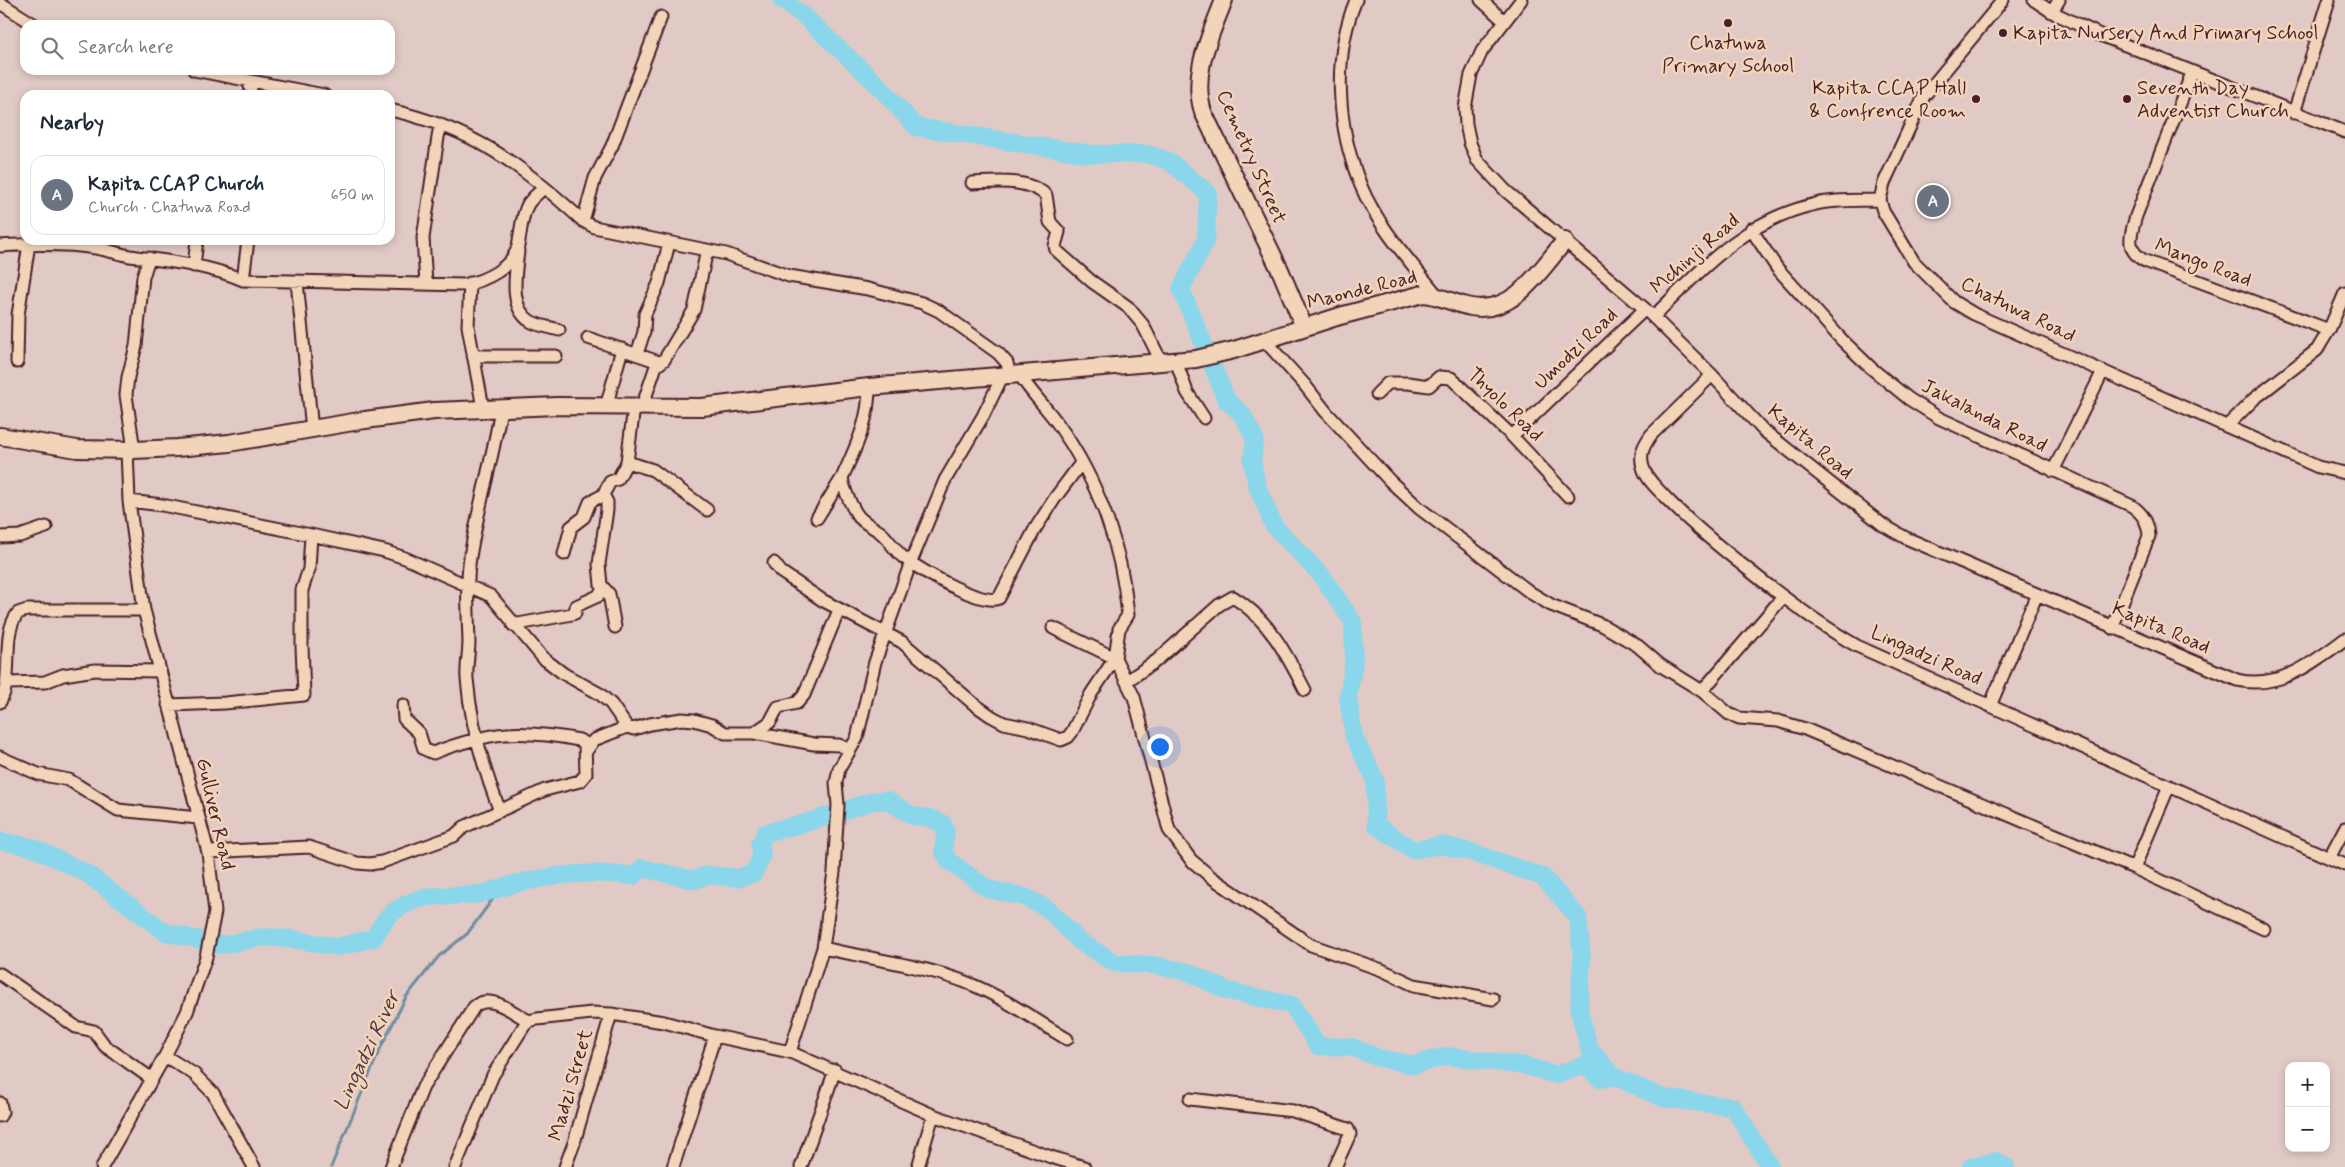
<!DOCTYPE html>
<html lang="en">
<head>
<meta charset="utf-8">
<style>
	body { margin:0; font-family:Mynerve,sans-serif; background:#f2f2f3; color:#1f2937 }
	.controls { position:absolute; right:15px; bottom:15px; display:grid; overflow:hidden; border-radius:10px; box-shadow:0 2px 8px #0003 }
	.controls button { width:45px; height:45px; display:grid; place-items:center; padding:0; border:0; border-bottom:1px solid #e0e1e3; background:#fff; color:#1f2937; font:25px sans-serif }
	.you { position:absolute; left:1159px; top:746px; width:18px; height:18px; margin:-12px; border:4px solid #fff; border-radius:50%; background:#1a73e8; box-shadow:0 0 0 8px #1a73e833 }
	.badge { display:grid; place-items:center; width:32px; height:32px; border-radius:50%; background:#4a1f2b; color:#fff; font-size:16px; font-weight:700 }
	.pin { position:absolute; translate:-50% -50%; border:2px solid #fff; box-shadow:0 1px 5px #0006 }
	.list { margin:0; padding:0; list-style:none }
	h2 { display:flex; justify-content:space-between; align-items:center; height:65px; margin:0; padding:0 20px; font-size:21px }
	h2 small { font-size:16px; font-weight:400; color:#747a83 }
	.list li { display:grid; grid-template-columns:32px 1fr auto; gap:15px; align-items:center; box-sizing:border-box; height:80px; margin:0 10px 10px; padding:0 10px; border:1px solid #e0e1e3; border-radius:15px }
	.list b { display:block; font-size:19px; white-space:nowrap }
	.list p { margin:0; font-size:16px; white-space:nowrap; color:#747a83 }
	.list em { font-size:16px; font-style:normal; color:#747a83 }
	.icon { flex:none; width:28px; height:28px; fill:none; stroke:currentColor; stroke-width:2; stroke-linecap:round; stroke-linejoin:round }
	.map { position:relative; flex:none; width:2345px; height:1167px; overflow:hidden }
	.search { position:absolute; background:#fff; box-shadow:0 2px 8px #0003; left:20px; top:20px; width:375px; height:55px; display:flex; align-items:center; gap:12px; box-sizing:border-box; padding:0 18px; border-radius:15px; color:#747a83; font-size:19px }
	.panel { position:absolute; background:#fff; box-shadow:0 2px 8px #0003; left:20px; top:90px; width:375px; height:155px; border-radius:15px }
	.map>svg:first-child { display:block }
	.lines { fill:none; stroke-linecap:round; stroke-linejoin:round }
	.stream { stroke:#708d9e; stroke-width:3 }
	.river { stroke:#8ad6eb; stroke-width:18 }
	.street-casing { stroke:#4a1f2b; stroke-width:15 }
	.secondary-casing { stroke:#4a1f2b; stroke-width:20 }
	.street { stroke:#f2d5b9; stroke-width:11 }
	.secondary { stroke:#f2d5b9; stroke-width:16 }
	.poi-dot { fill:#4a1f2b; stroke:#f2d5b9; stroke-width:2 }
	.labels { text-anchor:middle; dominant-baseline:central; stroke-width:5; stroke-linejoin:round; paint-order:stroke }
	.poi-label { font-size:20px; fill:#4a1f2b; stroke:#f2d5b9; text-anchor:start }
	.street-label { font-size:20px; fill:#4a1f2b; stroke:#f2d5b9 }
	.water-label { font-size:21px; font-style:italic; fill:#543a48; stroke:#f2d5b9 }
</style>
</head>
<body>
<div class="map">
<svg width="2345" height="1167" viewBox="0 0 2345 1167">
	<rect width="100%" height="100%" fill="#e1cac5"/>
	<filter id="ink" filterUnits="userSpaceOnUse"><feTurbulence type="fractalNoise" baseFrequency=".02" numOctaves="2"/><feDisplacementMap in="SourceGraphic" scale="10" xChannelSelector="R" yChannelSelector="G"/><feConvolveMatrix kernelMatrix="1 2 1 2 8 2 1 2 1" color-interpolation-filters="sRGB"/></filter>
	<g filter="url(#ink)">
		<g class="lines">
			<path class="stream" d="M331,1167L380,1049L406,997L439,956L467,934L500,889"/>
			<path class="river" d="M782,0L804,16L878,85L916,127L1090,154H1147L1169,161L1208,193L1206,240L1181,289L1227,401L1242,414L1255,439L1252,461L1257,486L1274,526L1322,576L1353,622L1354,661L1348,698L1354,737L1375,779L1376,825L1413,850L1442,845L1471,852L1543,877L1578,917L1582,959L1579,1010L1589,1048L1613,1076L1663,1098L1733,1107L1770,1167
				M0,841L32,847L86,873L165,932L204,941
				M215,944L223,945L263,937L292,939L337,947L374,938C385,918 390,911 411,902C432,893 457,897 479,894C494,891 508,885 523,882C558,874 597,871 633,876L642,868L694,880L707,875L739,878L754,873L762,855L760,845L765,833L805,823L873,801L887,800L913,816L930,818L943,824L946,832L943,850L949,861L988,889L1025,897L1048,909L1079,941L1115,963L1153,965L1188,972L1228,991L1292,1005L1318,1046L1352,1047L1379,1058L1414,1065L1446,1056L1526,1066L1556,1075L1585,1065L1600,1079L1613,1076
				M1971,1167L1996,1161L2006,1167"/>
			<g class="street-casing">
				<path id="street" d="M1356,0C1332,58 1337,128 1361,186C1378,227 1410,261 1437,295
					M1481,0L1504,21
					M1521,0L1482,51L1471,75L1465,108L1466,124L1470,143L1477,160L1506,191L1645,309L1712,375L1763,430L1883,525L1906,538L2237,680C2279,690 2313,663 2345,639
					M2003,0L1924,96L1884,183L1880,200L1883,211L1914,262L1954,302L1974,314L2318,467L2345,473
					M2034,0L2052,12L2100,35L2345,132
					M0,3L35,25
					M2052,12L2059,0
					M194,70L324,95
					M2192,73L2136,216C2131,234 2124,250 2145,261L2329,330
					M249,81L252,95
					M390,110C472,128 522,165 583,221L594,227L726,254L789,276L868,289L922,303L939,311L998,353L1007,363L1010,376
					M2294,113L2329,0
					M972,183C997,182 1026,178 1046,195L1050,222L1059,232L1055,246L1056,250L1091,281L1128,307L1143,325L1162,363
					M583,221L595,178L612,146L661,17
					M1751,229L1777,268L1842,340L1871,368L1909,399L1939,418L2132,506C2143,514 2148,522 2149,536L2112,628
					M0,246C32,244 65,243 96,248C108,250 119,254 130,256C168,261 207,265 243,280L464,285C484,281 513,268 518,246C521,232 521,217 528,204C532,198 538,193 544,188
					M518,251C516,272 508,307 530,321C538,326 550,327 559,330
					M194,266L197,240
					M243,280L248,240
					M297,282L312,430
					M426,283L423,238L440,124
					M470,283L468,326L483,408
					M1653,317C1701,270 1744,221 1812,205C1834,199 1858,201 1880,200
					M588,338L656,361V366L642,407
					M1264,340L1304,384L1326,412L1390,481L1419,508L1531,593L1551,605L1602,625L1638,646L1660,665L1702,691L1729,714L1739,718L1778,721L1805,729L2134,868L2264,929
					M637,354L644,332L645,314L659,283L669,243
					M473,356H556
					M1176,361L1187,392L1204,418
					M17,362L18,315L29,244
					M656,366L664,360L694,310L707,250
					M1020,375C1031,393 1046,407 1058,424C1098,480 1122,547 1128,615L1119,629L1115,658L1134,697L1169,830L1191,860L1211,877L1311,945L1382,970L1414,985L1493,999
					M1712,375L1651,435C1644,445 1639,454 1643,467C1646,479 1657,488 1665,497C1690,523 1717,545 1745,567C1781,596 1817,623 1857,646L2345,865
					M869,387C869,422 856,446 842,478C844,489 850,503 856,513C861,522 872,526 880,532C889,539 894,550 903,557C919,569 982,607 999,598L1035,529L1055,498L1081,463
					M1377,394L1388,383H1408L1429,386L1439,377L1451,378L1512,436L1568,496
					M606,407L622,349
					M2227,426L2254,399L2317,350L2329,330L2345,293
					M1512,436L1645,309
					M134,450L126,395L128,377L136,346L143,277L149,258
					M627,462L653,470L707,510
					M2053,471L2103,371
					M603,495L607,502V510L599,564L601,585L609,594L615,627
					M129,501L162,505L311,535L384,551L405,558L491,596L543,658L564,674L600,694L611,704L627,727L634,729L650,724L682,719L694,720L712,725L725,733H754L814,744L839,745L850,750
					M817,518L842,478
					M0,537L20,536L46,527
					M564,554L571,527L584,517L590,502L603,495L610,482L618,479L627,462L634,407
					M774,563L781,572L822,600L902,642L974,704L991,716L1004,723L1028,728L1061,740L1068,737L1072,732L1091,694L1115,658L1053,628
					M513,625L572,614L575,613L576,606L598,596L603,589
					M1127,681L1156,661L1219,605L1233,597C1268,618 1287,655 1305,690
					M8,683L45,682L63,675L95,670L159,671
					M1702,691L1783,597
					M0,702C15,674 0,636 18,613L27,610H144
					M168,705L225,703L304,695L302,646V590L309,569L311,535
					M1990,706L2037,594
					M754,733L770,722L778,707L797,703L804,695L839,610
					M587,750L594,740L627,727
					M0,757L38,774L69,780L118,810L198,818
					M500,811C483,768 471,725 467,679C466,666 469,653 469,641C468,612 466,585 470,557C478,507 493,458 501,408
					M208,852L309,847L357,863L370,864L382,862L454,836L464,827L545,790L580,781L586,774L585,743L579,740C519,729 491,731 433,753L424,749L419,733L404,719L403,705
					M2329,858L2345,828
					M2134,868L2169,786
					M823,948C871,959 922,965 968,983C1003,997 1035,1020 1067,1039
					M0,974L76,1027L94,1031L105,1046L152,1079
					M790,1052L823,948L834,872L838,805L836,783L839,769L857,738L875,662L911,562L945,480L983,416L1002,377
					M165,1056L194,1074L213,1093L254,1167
					M1190,1099L1293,1111L1348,1129L1350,1134L1335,1167
					M0,1103L2,1112L0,1116
					M102,1167L165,1056L187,1012L206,957L215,912L208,852L144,610L129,501L127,450
					M391,1167L423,1087L474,1007C490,992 513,1013 529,1021
					M455,1167L493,1075L524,1026L529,1021L537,1019L592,1013L611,1014L664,1022L715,1036L790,1052L933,1115L1051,1157L1084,1167
					M565,1167L574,1143L611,1014
					M673,1167L715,1036
					M801,1167L835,1070
					M918,1167L933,1115"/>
			</g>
			<g class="secondary-casing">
				<path id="secondary" d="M1224,0C1210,37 1191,73 1203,112L1281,272L1304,327
					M0,436L77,449L134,450L177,448L229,443L365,420L434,411L557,406L702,407L869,387L1196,359L1234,350L1340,316L1423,294C1440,295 1454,304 1471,307C1515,315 1540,269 1565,241"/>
			</g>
			<use href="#street" class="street"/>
			<use href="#secondary" class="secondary"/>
		</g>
	</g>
	<g class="poi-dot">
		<circle cx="1728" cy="23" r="5"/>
		<circle cx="2003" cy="33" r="5"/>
		<circle cx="1976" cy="99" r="5"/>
		<circle cx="2127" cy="99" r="5"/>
	</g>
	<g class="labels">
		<g class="poi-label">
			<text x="2013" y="33">Kapita Nursery And Primary School</text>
			<text x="1728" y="43" text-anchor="middle">Chatuwa<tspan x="1728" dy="23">Primary School</tspan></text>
			<text x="1966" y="88" text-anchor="end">Kapita CCAP Hall<tspan x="1966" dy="23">&amp; Confrence Room</tspan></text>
			<text x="2137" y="88">Seventh Day<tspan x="2137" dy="23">Adventist Church</tspan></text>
		</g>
		<g class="street-label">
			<text transform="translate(1251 157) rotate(66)">Cemetry Street</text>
			<text transform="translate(1695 254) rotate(-41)">Mchinji Road</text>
			<text transform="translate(2203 263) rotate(21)">Mango Road</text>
			<text transform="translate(1362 290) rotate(-14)">Maonde Road</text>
			<text transform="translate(2018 310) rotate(26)">Chatuwa Road</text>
			<text transform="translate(1576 349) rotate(-44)">Umodzi Road</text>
			<text transform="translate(1505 405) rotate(44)">Thyolo Road</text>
			<text transform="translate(1984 416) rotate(27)">Jakalanda Road</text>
			<text transform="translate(1810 442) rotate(40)">Kapita Road</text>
			<text transform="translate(2161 628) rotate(23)">Kapita Road</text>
			<text transform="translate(1926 656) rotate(24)">Lingadzi Road</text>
			<text transform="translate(215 814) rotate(77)">Gulliver Road</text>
			<text transform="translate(571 1085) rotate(-74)">Madzi Street</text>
		</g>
		<g class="water-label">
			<text transform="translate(367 1051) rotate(-65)">Lingadzi River</text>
		</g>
	</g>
</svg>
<div class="controls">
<button>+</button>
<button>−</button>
</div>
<div class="you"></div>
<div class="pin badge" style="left:1933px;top:201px;background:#6b7280">A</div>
<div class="search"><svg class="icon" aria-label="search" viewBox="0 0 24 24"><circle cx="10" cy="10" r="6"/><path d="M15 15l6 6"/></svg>Search here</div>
<section class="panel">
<h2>Nearby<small></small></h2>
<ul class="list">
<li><span class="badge" style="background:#6b7280">A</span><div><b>Kapita CCAP Church</b><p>Church · Chatuwa Road</p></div><em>650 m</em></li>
</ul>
</section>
</div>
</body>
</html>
